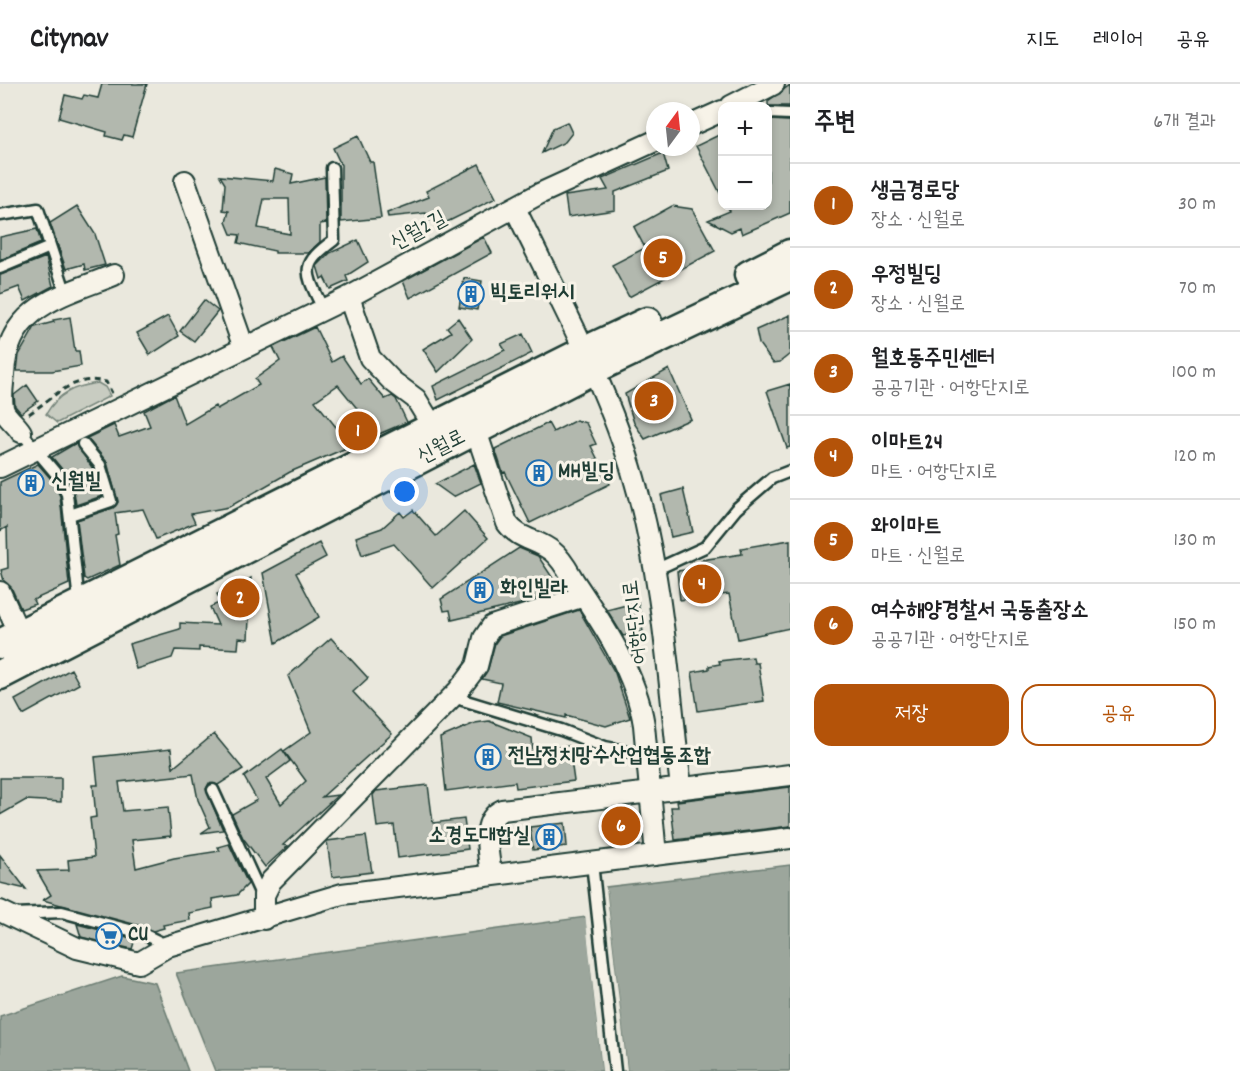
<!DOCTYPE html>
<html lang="ko">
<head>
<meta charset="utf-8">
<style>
	body { margin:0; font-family:Dekko,"Poor Story",sans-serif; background:#f6f6f6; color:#202124 }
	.controls { position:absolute; right:18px; top:18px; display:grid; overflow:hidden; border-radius:12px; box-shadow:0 3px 9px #0003 }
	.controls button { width:54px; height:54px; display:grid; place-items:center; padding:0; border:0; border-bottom:2px solid #e0e0e0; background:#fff; color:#202124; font:30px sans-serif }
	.compass { position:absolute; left:646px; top:18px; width:54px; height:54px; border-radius:50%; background:#fff; box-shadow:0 3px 9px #0003; rotate:15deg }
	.you { position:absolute; left:405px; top:408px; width:21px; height:21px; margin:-15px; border:4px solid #fff; border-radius:50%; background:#1a73e8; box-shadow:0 0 0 9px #1a73e833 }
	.badge { display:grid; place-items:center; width:39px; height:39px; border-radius:50%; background:#b45309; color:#fff; font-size:20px; font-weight:700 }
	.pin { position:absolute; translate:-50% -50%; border:3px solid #fff; box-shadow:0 2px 6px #0006 }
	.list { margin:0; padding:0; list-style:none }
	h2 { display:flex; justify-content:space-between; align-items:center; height:78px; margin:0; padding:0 24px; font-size:26px }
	h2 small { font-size:20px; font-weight:400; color:#757577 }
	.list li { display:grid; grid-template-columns:39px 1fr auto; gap:18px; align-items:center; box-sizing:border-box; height:84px; padding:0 24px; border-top:2px solid #e0e0e0 }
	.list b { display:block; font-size:22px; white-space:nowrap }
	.list p { margin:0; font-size:20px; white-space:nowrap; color:#757577 }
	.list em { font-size:20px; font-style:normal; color:#757577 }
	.actions { display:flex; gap:12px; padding:18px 24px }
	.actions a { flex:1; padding:14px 0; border:2px solid #b45309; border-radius:18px; text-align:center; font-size:21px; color:#b45309 }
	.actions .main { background:#b45309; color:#fff }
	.map { position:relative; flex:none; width:790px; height:987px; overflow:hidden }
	header { display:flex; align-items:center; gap:36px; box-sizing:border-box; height:84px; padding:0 30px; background:#fff; border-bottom:2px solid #e0e0e0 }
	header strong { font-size:28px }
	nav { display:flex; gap:33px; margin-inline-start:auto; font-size:21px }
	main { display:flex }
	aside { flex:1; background:#fff }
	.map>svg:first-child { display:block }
	.green { fill:#c8ccc1; stroke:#74847a; stroke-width:1.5 }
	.water { fill:#9ca69c; stroke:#6a7c72; stroke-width:1.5 }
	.pier { fill:#eae8dd }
	.building { fill:#b2b8ae; stroke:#1f3d34; stroke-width:1.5; fill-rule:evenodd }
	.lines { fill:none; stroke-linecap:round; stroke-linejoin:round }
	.lane-casing { stroke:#1f3d34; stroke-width:15 }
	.street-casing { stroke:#1f3d34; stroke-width:24 }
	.secondary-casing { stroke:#1f3d34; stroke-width:33 }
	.path { stroke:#1f3d34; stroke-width:3; stroke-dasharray:6 4.5; stroke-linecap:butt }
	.lane { stroke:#f7f3e8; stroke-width:10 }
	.street { stroke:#f7f3e8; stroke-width:20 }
	.secondary { stroke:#f7f3e8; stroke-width:28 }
	.labels { text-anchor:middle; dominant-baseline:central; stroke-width:6; stroke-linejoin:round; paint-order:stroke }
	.street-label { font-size:21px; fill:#1f3d34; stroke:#f7f3e8 }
	.poi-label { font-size:21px; font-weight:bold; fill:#1f3d34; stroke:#f7f3e8; text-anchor:start }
</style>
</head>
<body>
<header>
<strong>Citynav</strong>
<nav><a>지도</a><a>레이어</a><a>공유</a></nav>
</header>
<main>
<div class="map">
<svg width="790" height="987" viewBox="0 0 790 987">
	<rect width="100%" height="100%" fill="#eae8dd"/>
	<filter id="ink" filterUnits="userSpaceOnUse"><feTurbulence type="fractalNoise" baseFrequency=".0167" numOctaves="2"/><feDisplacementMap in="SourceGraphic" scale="12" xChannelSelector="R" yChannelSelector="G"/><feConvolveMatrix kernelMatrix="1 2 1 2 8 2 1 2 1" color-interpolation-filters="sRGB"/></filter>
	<g filter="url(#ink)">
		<path class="green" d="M98,299L105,303L110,312L57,339L46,330C58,309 75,302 98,299Z"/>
		<path class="water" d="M790,781V987H613L627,985L606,803Z
			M586,833L602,987H215L176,889Z
			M122,892L155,899L188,987H0V932Z"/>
		<path class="pier" d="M606,803L627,986L610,987L612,984L623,983L603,804Z
			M585,830L589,833L605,987H602Z"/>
		<path class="building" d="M102,0H147L132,53L124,51L122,56L106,52L107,48L59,34L65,11L82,15L84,11L98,14Z
			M790,1V22H768V17Z
			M768,36L790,37V129L742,150L740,144L731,148L708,136L730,127L727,122H768Z
			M567,38L572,49L565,58L542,69L553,44Z
			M723,49V115L696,62Z
			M358,52L370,78H373L381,134L341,138V81L333,64Z
			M663,69L668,87L615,108V126L568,133L565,112L608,106L602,95Z
			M479,80L496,114L443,140L439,133L428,137L426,129L388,133L387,129L429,113L426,107Z
			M275,85L293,90L291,100L325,93L326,139L320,140V158L308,169H275V167L238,159L240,151L231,150L226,138L229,127L223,126L225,100L220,92L273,97ZM264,115H289L290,150L258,144Z
			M77,122L95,150L105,181L85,186L84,180L66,185L50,139Z
			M672,122L692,125L715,167L629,213L612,181L645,164L634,143Z
			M37,145L41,159L0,176V153Z
			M484,153L492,169L410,214L403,197Z
			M358,156L368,178L346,192L348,197L330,205L324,193L321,195L317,182L330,169Z
			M46,173L53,202L25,217L19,203L0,210V191Z
			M464,194L482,197L477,226L459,223Z
			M204,216L218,227L194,257L180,247Z
			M790,231V270L780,278L773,279L759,260L756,246Z
			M168,232L179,252L150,271L137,249Z
			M70,233L75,267H79L81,282L52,287H17L19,271L35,243L54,238L53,236Z
			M458,234L472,255L438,288L423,265L451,248L447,243Z
			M315,243L332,278L342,272L361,300L368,295L385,315L392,312L396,315L407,338L290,388L229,423L191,430L195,439L156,455L143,425L115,429L118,450L115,451L120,481L87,496L84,494L77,436L113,424L118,418L107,378L87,354L114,341L119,353L150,342L144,327L174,311L185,340L215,322L217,325L259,301L255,295L280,277L273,263ZM338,301L360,328L336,343L315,317Z
			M523,250L532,269L438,316L433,302L505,266L501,260Z
			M669,285L691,335L645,355L634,339L625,310Z
			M790,300V363L787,364L767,307Z
			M27,301L38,317L21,329L15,322L14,311Z
			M576,336L586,339L596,360L591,362L610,400L530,439L505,388L503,389L495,365L548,339L553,348Z
			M76,359L93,385L102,412L76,421L74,407L65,389L52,373Z
			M38,380L52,396L60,412L69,500L33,516L35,520L21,525L11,503L4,497L1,486L8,484L7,443L0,447V398Z
			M474,380L481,399L453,413L435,400Z
			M683,405L693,448L671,453L661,411Z
			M413,426L436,452L464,427L488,454L433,504L394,460L362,471L356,453L382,444L400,428L404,433Z
			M790,456V544L738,555L729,510L680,516L677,487L702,484L701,476L742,470L741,464Z
			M319,459L326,473L296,489L319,533L276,559L263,489Z
			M519,464L538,472L558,502L541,513L520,520L452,536L450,526L444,527L441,515Z
			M251,494L248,555L239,554L238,565L199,563V567L175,566L172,574L136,585L129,560L180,545V539L218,541L210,523L221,518L217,510Z
			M638,518L643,548L623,552L607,526Z
			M579,526L615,589L630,634L606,642L566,631V634L497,618L501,599L482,595L488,585L495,559L500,552Z
			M331,554L368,594L353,608L392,650L322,713L338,711L283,761L288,762L265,783L243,754L232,730L257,716L244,693L282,665L290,677L266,695L281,720L306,697L284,667L311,648L288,592Z
			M753,573L754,579H758L764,617L698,627L692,588L709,585V582L720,580L719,577Z
			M71,585L79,600L23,631L15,616Z
			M489,637L532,654L533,666L569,662L574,697L516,704L515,698L446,707L440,654L475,639Z
			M214,650L243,685L218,701L209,699L206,705L223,746L201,749L210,743L198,716L193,690L119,698L123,727L168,723L171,752L132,756L136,784L174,774L220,767L218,763L229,760L248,800L237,811L212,815L213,824L189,829L190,836L163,841L164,844L153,847L43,816L51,811L37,787L69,786L68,776L94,773L90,734L96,733L93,701H98L95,673L171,665L173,684Z
			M0,694H61V718L26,716L0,731Z
			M428,701L433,739L464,735L468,765L398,774L394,741L377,743L373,711L376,707Z
			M790,703V742L675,756L671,723H678L677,717Z
			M630,730L633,750L611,754L608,733Z
			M565,739L567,762L533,766L530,743Z
			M366,752L372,788L332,793L327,757Z
			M0,771L26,805L0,799Z
			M77,840L135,855L132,865L81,853Z"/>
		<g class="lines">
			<g class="lane-casing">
				<path id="lane" d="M768,29L790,30
					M0,131L38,125L66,210
					M0,184L50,163
					M323,225C305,187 299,182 334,156L332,84
					M21,348L58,392L67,410L79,518
					M70,431L111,417L100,381L83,360
					M655,486L705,463L736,425L772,394L790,387
					M453,613L561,646L605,663L647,671
					M213,706L263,815
					M592,779L615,987
					M15,830L62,828L141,849L168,862"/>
			</g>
			<g class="street-casing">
				<path id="street" d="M731,22L774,0
					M691,41L722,27
					M185,97L244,264
					M515,124C557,212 607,300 634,394C663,494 669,601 681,704
					M433,343L416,315L392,297L370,274L349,213L539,110L655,57
					M476,347L507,439C519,456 538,455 553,468C562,475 568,487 574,497C603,540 636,589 644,641L656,771
					M21,348C16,340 8,335 4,327C0,316 3,301 4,290C7,223 61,212 114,191
					M0,383L349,213
					M0,508L20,551
					M491,791C489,770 479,737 502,726L790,691
					M0,827L77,864L139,879L168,862L342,810L790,754
					M264,835V811L271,797L458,607L477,582L484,554L492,542L584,512"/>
			</g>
			<g class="secondary-casing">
				<path id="secondary" d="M749,191L790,170
					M0,560L583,268L647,238
					M0,591L592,286L790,192"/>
			</g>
			<path class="path" d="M29,330C54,313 73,290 106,298L112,309"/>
			<use href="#lane" class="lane"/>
			<use href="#street" class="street"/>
			<use href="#secondary" class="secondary"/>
		</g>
	</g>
	<defs>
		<g id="building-ring" transform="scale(1.35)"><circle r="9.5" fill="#f7f3e8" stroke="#1f6fb2" stroke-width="1.5"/><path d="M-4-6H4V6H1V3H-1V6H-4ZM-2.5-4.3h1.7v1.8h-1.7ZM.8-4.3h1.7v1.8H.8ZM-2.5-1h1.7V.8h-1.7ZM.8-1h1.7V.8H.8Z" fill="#1f6fb2"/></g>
		<g id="supermarket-ring" transform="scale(1.35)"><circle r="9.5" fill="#f7f3e8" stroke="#1f6fb2" stroke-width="1.5"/><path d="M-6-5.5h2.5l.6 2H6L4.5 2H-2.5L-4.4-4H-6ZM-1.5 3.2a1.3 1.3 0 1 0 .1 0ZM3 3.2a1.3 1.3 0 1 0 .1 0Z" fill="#1f6fb2"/></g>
	</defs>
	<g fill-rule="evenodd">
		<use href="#building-ring" x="471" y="210"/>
		<use href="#building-ring" x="539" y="389"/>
		<use href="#building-ring" x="31" y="399"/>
		<use href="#building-ring" x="480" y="506"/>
		<use href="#building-ring" x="488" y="673"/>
		<use href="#building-ring" x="549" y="753"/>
		<use href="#supermarket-ring" x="109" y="852"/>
	</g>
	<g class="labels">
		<g class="street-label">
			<text transform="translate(419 148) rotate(-28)">신월2길</text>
			<text transform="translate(442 364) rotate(-27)">신월로</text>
			<text transform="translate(637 538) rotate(-97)">어항단지로</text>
		</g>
		<g class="poi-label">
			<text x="490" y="210">빅토리워시</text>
			<text x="558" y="389">MH빌딩</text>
			<text x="51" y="399">신월빌</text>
			<text x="500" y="506">화인빌라</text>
			<text x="508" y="673">전남정치망수산업협동조합</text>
			<text x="530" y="753" text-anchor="end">소경도대합실</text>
			<text x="128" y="852">CU</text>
		</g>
	</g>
</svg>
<div class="controls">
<button>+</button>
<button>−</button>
</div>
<svg class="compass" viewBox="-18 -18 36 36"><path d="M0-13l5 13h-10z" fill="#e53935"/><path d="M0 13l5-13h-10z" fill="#757577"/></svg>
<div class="you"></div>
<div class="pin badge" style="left:358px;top:347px">1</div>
<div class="pin badge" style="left:240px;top:514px">2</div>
<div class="pin badge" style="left:654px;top:317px">3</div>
<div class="pin badge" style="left:702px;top:500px">4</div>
<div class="pin badge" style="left:663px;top:174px">5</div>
<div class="pin badge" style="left:621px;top:742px">6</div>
</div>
<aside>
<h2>주변<small>6개 결과</small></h2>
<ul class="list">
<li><span class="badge">1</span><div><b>생금경로당</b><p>장소 · 신월로</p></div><em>30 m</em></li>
<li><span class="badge">2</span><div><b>우정빌딩</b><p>장소 · 신월로</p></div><em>70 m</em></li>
<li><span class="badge">3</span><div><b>월호동주민센터</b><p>공공기관 · 어항단지로</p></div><em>100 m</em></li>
<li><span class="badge">4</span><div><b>이마트24</b><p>마트 · 어항단지로</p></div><em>120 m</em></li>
<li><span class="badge">5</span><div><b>와이마트</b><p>마트 · 신월로</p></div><em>130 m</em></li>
<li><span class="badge">6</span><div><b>여수해양경찰서 국동출장소</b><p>공공기관 · 어항단지로</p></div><em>150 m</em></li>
</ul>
<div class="actions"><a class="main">저장</a><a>공유</a></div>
</aside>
</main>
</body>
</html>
